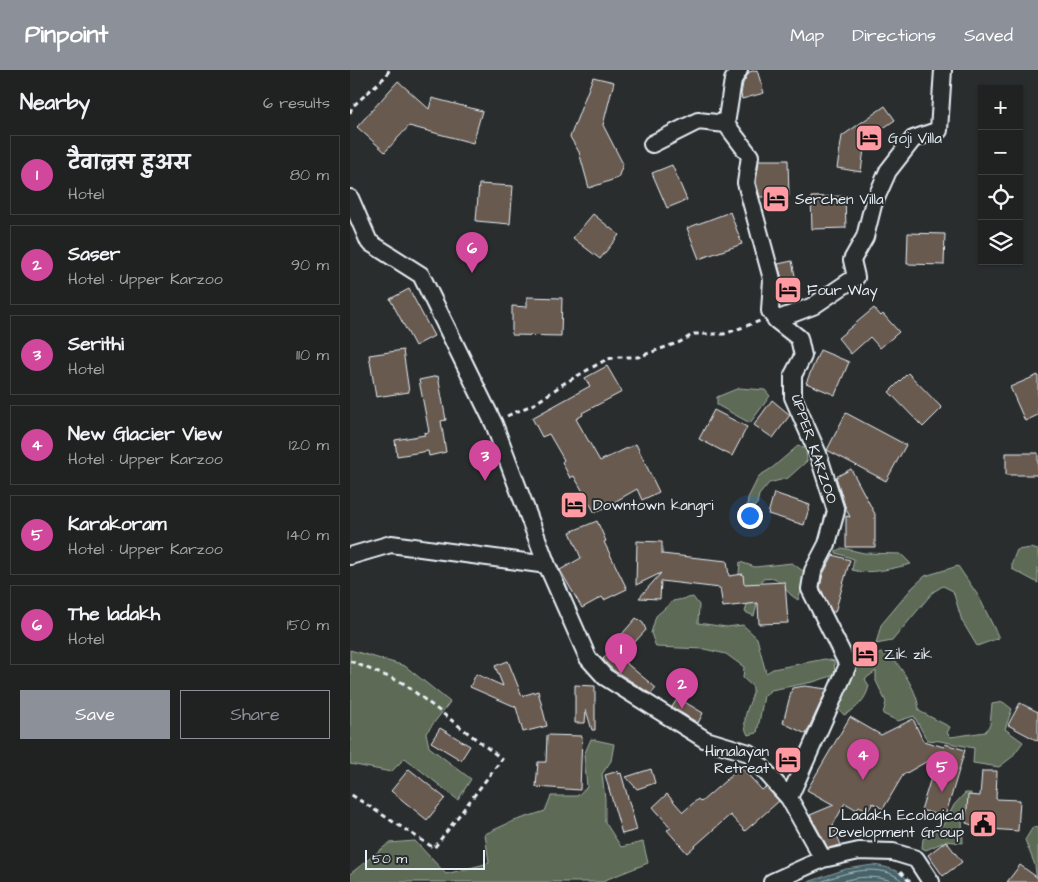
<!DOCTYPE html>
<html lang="en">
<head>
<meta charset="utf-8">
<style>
	body { margin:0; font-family:"Architects Daughter","Playpen Sans Deva",sans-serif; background:#282a2a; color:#f1f3f6 }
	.controls { position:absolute; right:15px; top:15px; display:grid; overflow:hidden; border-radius:0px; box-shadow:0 1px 4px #0004 }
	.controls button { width:45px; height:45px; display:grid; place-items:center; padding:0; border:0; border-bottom:1px solid #3d3f40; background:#202222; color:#f1f3f6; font:25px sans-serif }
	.scale { position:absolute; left:15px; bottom:12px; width:120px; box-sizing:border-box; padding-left:5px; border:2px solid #e8f1f8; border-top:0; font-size:14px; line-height:18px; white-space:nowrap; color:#e8f1f8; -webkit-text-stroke:4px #2a2d2e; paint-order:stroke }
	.you { position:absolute; left:399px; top:445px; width:18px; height:18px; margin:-12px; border:4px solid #fff; border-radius:50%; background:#1a73e8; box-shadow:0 0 0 8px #1a73e833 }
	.badge { display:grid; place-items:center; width:32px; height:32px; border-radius:50%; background:#8c9099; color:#fff; font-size:16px; font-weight:700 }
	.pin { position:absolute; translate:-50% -41px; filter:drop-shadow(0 1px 2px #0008) }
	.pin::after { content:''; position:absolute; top:26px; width:18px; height:15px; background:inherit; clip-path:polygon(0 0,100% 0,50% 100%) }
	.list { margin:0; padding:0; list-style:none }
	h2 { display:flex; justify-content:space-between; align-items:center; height:65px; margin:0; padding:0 20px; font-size:21px }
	h2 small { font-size:16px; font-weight:400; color:#a2a4a5 }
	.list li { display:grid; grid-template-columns:32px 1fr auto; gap:15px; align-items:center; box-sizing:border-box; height:80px; margin:0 10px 10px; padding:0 10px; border:1px solid #3d3f40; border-radius:0px }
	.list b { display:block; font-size:19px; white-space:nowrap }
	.list p { margin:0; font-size:16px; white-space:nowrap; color:#a2a4a5 }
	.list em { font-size:16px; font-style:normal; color:#a2a4a5 }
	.actions { display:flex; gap:10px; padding:15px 20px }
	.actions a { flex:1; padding:11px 0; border:1px solid #8c9099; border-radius:0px; text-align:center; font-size:18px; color:#8c9099 }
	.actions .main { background:#8c9099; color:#fff }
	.icon { flex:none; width:28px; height:28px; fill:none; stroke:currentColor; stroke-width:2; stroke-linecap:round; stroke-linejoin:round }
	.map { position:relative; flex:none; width:688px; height:812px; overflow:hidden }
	header { display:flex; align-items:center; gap:30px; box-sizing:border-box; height:70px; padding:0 25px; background:#8c9099; color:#fff }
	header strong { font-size:24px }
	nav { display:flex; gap:28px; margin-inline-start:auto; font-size:18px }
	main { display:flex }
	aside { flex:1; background:#202222 }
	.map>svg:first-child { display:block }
	.green { fill:#5d6b54; stroke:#a2aea6 }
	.water { fill:#466469; stroke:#879ca2 }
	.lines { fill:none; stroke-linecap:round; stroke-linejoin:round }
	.shore { stroke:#a7b9bf; stroke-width:1 }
	.building { fill:#695a50; stroke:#e8f1f8 }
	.minor-casing { stroke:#e8f1f8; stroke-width:20 }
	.path { stroke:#e8f1f8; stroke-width:3; stroke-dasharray:5 4; stroke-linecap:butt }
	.minor { stroke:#2a2d2e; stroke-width:16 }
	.labels { text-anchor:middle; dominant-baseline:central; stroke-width:4; stroke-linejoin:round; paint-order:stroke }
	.poi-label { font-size:15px; fill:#e8f1f8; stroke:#2a2d2e; text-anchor:start }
	.street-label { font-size:15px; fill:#e8f1f8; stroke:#2a2d2e }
</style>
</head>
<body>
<header>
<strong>Pinpoint</strong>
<nav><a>Map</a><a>Directions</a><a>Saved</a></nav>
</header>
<main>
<aside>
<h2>Nearby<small>6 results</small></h2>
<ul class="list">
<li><span class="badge" style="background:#d1479c">1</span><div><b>टैवाल्रस हुअस</b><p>Hotel</p></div><em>80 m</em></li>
<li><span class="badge" style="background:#d1479c">2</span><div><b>Saser</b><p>Hotel · Upper Karzoo</p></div><em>90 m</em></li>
<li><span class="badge" style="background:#d1479c">3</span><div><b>Serithi</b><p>Hotel</p></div><em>110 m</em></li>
<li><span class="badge" style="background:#d1479c">4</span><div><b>New Glacier View</b><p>Hotel · Upper Karzoo</p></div><em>120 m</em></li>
<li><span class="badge" style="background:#d1479c">5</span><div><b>Karakoram</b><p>Hotel · Upper Karzoo</p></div><em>140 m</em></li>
<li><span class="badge" style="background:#d1479c">6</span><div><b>The ladakh</b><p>Hotel</p></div><em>150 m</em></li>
</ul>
<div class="actions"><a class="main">Save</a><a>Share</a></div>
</aside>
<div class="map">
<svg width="688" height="812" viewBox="0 0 688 812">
	<rect width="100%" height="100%" fill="#2a2d2e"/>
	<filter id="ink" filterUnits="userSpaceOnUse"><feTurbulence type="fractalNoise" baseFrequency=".02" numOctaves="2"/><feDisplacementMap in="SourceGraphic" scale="10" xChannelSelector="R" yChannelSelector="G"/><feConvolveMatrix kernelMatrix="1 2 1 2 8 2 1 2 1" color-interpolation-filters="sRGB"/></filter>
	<g filter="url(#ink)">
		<path class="green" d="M389,318L415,320L420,326L400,353L367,335V327Z
			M449,375L456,380L457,391L438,408L419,413L409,425L407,434L396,445L398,428L409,406L422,398Z
			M492,478L514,483L551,484L561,494C545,498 518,505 502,500L504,489L486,483V481Z
			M681,478L688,480V513L662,499V492L667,480Z
			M390,492L405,497L442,493L457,504L448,530L441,525L425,508L412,509L411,519L404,546L395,542L400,523L388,515Z
			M608,496L629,527L649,568L627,576L612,551L603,521L593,516L583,522L542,571L526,574L531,555L562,518L575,506Z
			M343,527L349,535L348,553L377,557L393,555L407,568L416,603L423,599L475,589L484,591L485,605L463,612L421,620L414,626L407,663L398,665C387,646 408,625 402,616C400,614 396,611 393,608L394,597L376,584L354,579L306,577L301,563L306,546L323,531Z
			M0,580L55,596L100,632L76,663L79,677L121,709L108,730L55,688L41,702L0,694Z
			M531,583L542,586C553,602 568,621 569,641L600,657L597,663L601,667L635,662L640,655L642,634L653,632L662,639L655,659L673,672L662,687L649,697L623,693L624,678L590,671L577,670L564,646L548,651L533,644L536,632L526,611V601L515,609L519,616C516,629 507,639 494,645L486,636L489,626L507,595Z
			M241,669L264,674L261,691L252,704L255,729V752L271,777L293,772L298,793L255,810L254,812H0V804L39,773L65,771L96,804L139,793L135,764L161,752L195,741L201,726H227L237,717L234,685Z
			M615,723H621L620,733L612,749L613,773L596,771L576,780L572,778L573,769L588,754H594L604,735Z
			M683,757L688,758V812H687L685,795L675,770Z"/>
		<path class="water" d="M523,795C538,797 550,800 560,812H458L496,799Z"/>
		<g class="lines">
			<path class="shore" d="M471,812C494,802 534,791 553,812
				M490,812C508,806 527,805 544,812"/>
		</g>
		<path class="building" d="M407,0L414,23L392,29L391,24L393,13L399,2Z
			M243,7L264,12L253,55L273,94L268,108L239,118L229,82L220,67Z
			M48,11L79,39L82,28L132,41L123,73L59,56L35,82L7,57Z
			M535,36L545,50L515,71L511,102L487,98L492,66Z
			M409,90H438L439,126L410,127L406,112Z
			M322,95L337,130L317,138L302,103Z
			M129,114L163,116L160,154L126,151Z
			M495,126L496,158L462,159L461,127Z
			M380,142L392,174L349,189L337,158Z
			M243,144L269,165L250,189L223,168Z
			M558,163L595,164L594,195L557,194Z
			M442,191L449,225L431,228L432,209L428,194Z
			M59,219L84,266L65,276L40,229Z
			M177,227L212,228L211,266L162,265V236L177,237Z
			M524,238L531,246L533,244L549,262L530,278L520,267L501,284L488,268Z
			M53,280L59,322L26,327L19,285Z
			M470,280L499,292L485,325L456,313Z
			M257,296L272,322L232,343L233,345L226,349L250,391L286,374L309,422L292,430L287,419L245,443L224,406L220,408L212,392L214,390L199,364L192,367L182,348L240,316L235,308Z
			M558,303L592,338L573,357L539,322Z
			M688,305V345L675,351L660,317Z
			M88,306L96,350L91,351L96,382L79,386L78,381L47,386L45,370L75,365L74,363L79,362L69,310Z
			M422,330L440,345L423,368L404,355Z
			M364,340L397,357L382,386L349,369Z
			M496,343L556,375L536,411L477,380Z
			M656,383H688V405H656Z
			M501,399L525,444V477H496V446L500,447L496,439L486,407Z
			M424,423L460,435L454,455L418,444Z
			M247,451L256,471L254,472L277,519L254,530L252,527L232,538L210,500L231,488L220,462Z
			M287,471L312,472V484L377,491L379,506L393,504L394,514L435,512L438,553L409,554L408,533L373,537L370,518L311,511L310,529L289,528L311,503L286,515Z
			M483,485L500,490L485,542H482L470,517L473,504Z
			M286,548L293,553L296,560L270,588L306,618L301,624L262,599L253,589L267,572L266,571Z
			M158,591L172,626L188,621L197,656L173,662L166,637L120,617L126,604L153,616L145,596Z
			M225,615L245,616V660H242L236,640L235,653H225Z
			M455,616L477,619L456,664L433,653L442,618Z
			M328,628L353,643L348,653L322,637Z
			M670,633L688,642V671L658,655Z
			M500,647L531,665L563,649L573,671L594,677L595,674L615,680L595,747L571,740L588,685L553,705L533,739L523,733L518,741L509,736L507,740L495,733L483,755L491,775L478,778L460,745L484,735L457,720Z
			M90,658L120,676L111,690L81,672Z
			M197,665L232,666L230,720L186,717L188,692H196Z
			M391,697L412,720L416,717L429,731L395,761L380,745L337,783L317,760L321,758L303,737L317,724L333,742L348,729L351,732Z
			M59,699L95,728L77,750L41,721Z
			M301,699L305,713L287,719L276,707Z
			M268,701V704L271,703L287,760L272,764L255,705Z
			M632,701H647L646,729L670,730L668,761L640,759L639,764L625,763V756L616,753L618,725L630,726Z
			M596,771L612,792L593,806L578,785Z
			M670,795L688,808V812H657Z"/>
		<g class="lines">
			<g class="minor-casing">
				<path id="minor" d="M389,0L383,10L376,54L400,86L396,113L422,209L420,241L426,250
					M302,74L348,51L376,54
					M0,128L19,172L71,205L144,354L197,495L238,588L255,607L356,670L399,683L439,728
					M0,486L41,474L197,495
					M422,812L473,789
					M581,812L566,789L543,782L509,781L473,789L439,728L498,595L460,519L463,501L477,474L486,441L468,384L443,327V305L453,286L449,268L426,250L463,236L506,207L502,190L515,167L523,135L538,101L563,69L589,60L593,0"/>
			</g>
			<path class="path" d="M0,43L2,37L37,5L39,0
				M157,346L186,333L213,314L257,289L269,287H288L330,272L344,264H374L410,251
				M0,591L53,613L152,689L84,778L0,724
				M550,802L560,812"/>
			<use href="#minor" class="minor"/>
		</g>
	</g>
	<defs>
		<g id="hotel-square" transform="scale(1.4375)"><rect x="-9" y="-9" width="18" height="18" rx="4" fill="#ff9aa2" stroke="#2a2d2e"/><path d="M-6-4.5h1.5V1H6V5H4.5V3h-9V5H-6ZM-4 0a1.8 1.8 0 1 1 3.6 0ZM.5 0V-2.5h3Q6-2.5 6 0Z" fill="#111"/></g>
		<g id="civic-square" transform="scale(1.4375)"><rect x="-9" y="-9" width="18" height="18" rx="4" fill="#ff9aa2" stroke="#2a2d2e"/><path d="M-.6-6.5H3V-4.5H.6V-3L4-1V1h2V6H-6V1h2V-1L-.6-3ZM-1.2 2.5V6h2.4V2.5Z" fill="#111"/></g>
	</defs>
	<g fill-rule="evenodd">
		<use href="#hotel-square" x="519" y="68"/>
		<use href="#hotel-square" x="426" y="129"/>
		<use href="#hotel-square" x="438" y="220"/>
		<use href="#hotel-square" x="224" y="435"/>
		<use href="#hotel-square" x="515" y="584"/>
		<use href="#hotel-square" x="438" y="690"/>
		<use href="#civic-square" x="633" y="754"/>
	</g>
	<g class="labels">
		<g class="poi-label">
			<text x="538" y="68">Goji Villa</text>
			<text x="445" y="129">Serchen Villa</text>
			<text x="457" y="220">Four Way</text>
			<text x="243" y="435">Downtown kangri</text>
			<text x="534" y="584">Zik zik</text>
			<text x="419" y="681" text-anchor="end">Himalayan<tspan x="419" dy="17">Retreat</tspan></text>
			<text x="614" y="745" text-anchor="end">Ladakh Ecological<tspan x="614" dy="17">Development Group</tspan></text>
		</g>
		<g class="street-label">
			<text transform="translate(464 379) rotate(71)">UPPER KARZOO</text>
		</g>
	</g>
</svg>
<div class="controls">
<button>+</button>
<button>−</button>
<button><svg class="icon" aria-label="locate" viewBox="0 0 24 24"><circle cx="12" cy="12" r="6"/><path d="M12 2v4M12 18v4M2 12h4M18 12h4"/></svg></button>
<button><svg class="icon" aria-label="layers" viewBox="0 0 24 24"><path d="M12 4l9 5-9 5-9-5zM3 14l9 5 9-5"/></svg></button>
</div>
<div class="scale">50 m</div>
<div class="you"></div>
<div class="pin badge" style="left:271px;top:604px;background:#d1479c">1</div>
<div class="pin badge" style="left:332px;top:639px;background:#d1479c">2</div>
<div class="pin badge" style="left:135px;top:411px;background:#d1479c">3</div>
<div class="pin badge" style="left:513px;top:710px;background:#d1479c">4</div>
<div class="pin badge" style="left:592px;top:722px;background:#d1479c">5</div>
<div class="pin badge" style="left:122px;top:203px;background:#d1479c">6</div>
</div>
</main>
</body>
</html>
